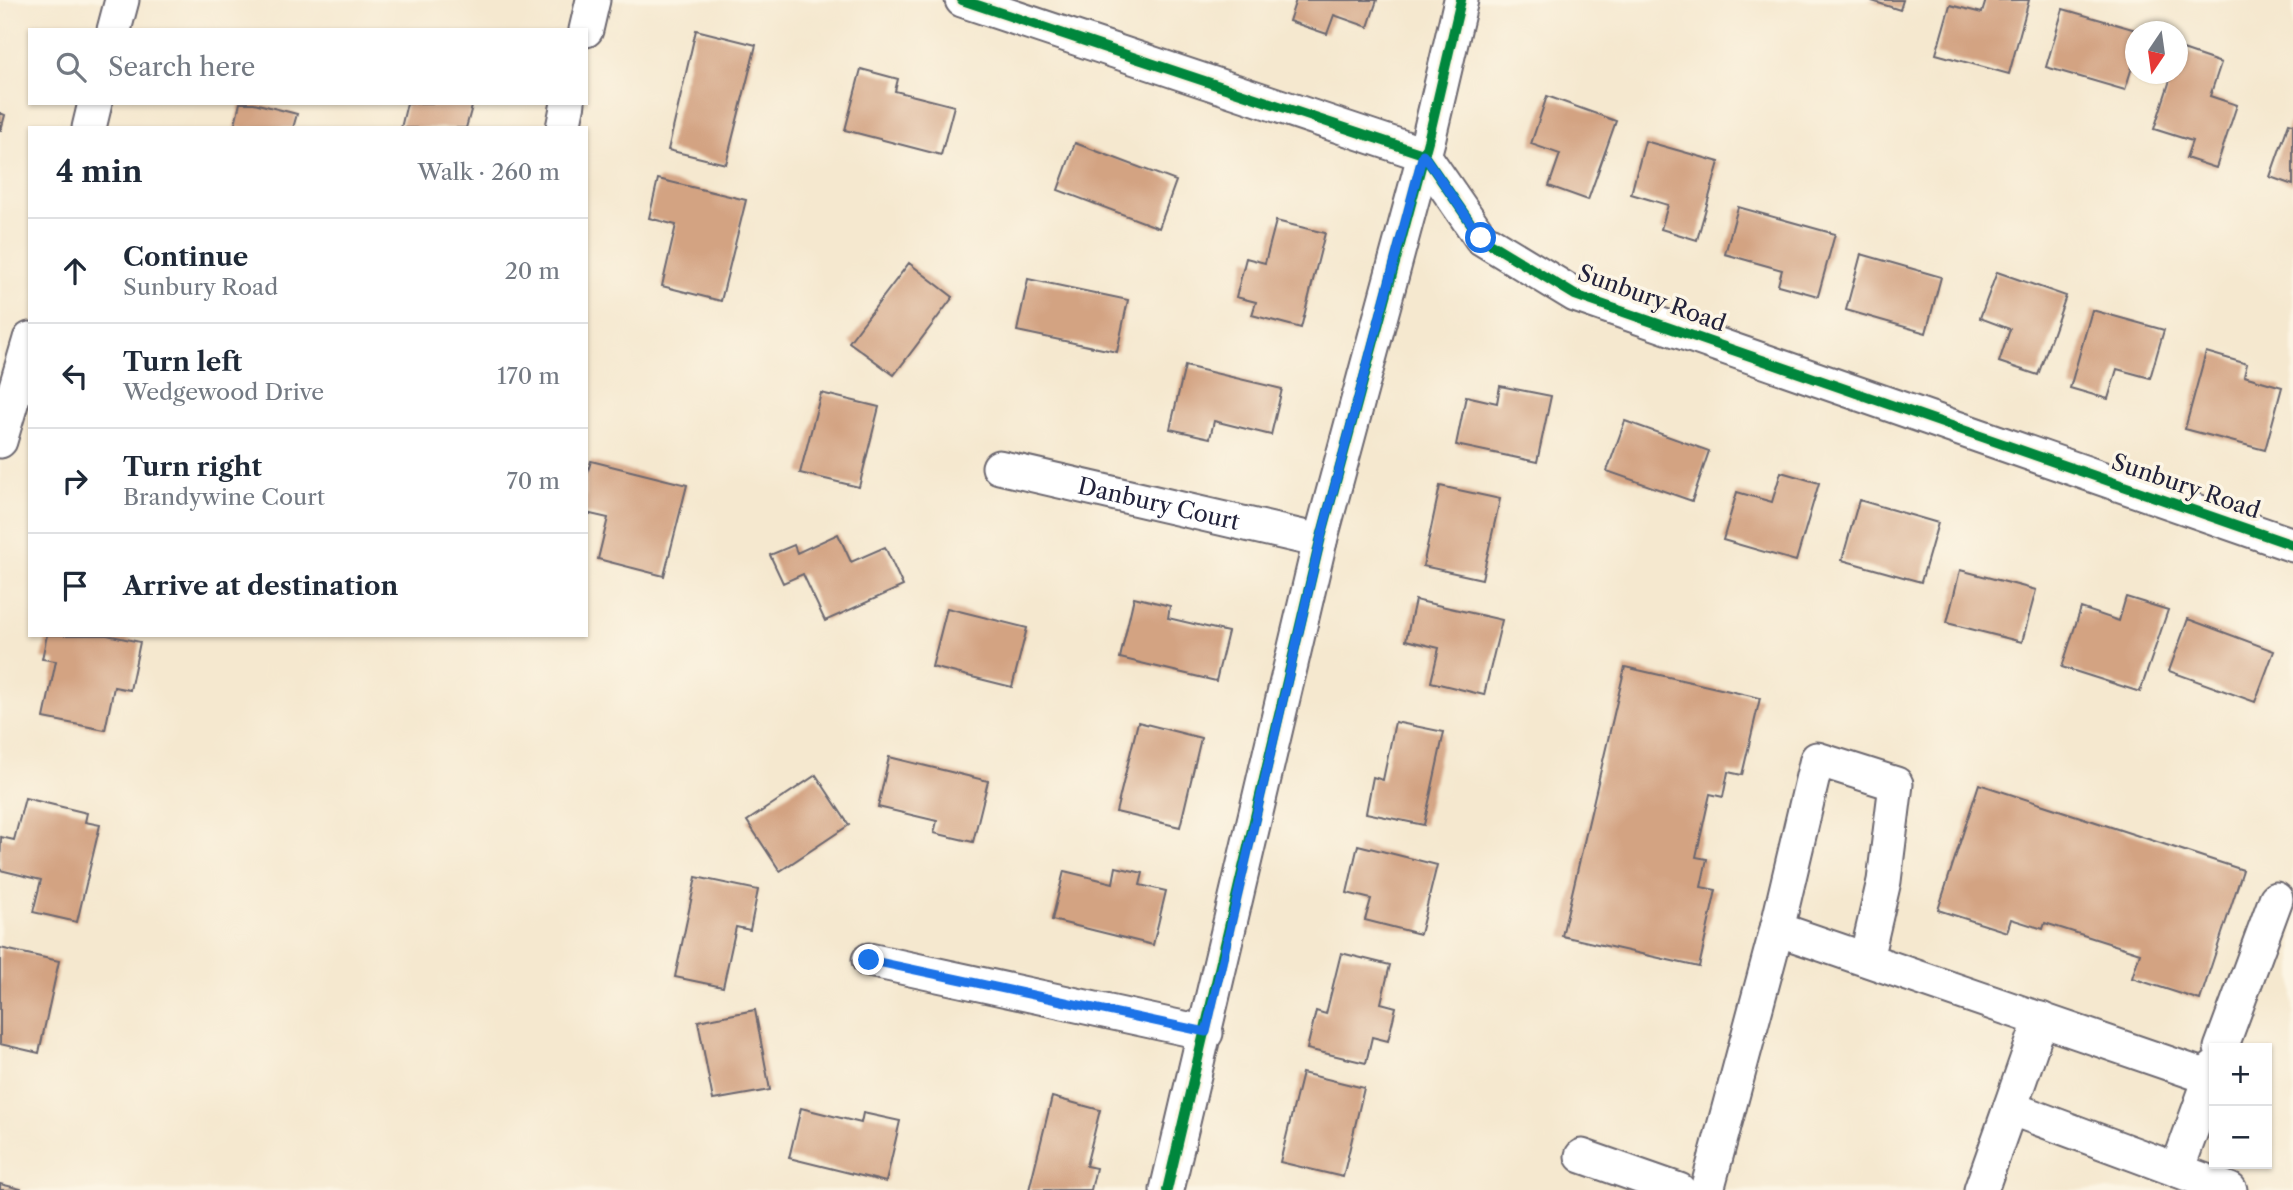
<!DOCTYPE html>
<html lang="en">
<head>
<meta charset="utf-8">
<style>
	body { margin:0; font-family:"Libre Caslon Text",serif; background:#f6f6f7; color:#1f2937 }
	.controls { position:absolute; right:21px; bottom:21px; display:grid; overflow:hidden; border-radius:0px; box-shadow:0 2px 5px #0004 }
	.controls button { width:63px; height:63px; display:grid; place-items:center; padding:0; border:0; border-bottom:2px solid #e0e1e3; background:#fff; color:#1f2937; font:35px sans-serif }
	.compass { position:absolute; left:2125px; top:21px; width:63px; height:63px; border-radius:50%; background:#fff; box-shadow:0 2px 5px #0004; rotate:193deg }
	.stop { position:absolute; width:21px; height:21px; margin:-16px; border:5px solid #1a73e8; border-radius:50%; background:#fff }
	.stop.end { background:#1a73e8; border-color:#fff; box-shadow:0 2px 7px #0008 }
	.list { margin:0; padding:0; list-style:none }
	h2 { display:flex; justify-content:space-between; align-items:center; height:91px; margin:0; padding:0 28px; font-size:30px }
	h2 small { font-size:23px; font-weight:400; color:#747a83 }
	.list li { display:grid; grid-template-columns:46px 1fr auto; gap:21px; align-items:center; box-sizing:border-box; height:105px; padding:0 28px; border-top:2px solid #e0e1e3 }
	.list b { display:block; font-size:26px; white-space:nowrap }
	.list p { margin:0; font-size:23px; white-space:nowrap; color:#747a83 }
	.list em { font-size:23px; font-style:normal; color:#747a83 }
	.icon { flex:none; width:38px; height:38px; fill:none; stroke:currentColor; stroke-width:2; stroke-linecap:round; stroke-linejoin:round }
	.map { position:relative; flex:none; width:2293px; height:1190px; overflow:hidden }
	.search { position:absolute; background:#fff; box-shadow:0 2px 5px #0004; left:28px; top:28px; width:560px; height:77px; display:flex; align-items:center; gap:18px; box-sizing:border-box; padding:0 24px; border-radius:0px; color:#747a83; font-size:26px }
	.panel { position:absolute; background:#fff; box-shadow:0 2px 5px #0004; left:28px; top:126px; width:560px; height:511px; border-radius:0px }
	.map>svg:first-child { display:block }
	.building { fill:#d3a382 }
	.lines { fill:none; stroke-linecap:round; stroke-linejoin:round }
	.minor-casing { stroke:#6c676f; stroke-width:37 }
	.minor { stroke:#fff; stroke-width:33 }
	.cycleway-casing { stroke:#fcf5e5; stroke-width:15 }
	.cycleway { stroke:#00873e; stroke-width:10 }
	.route { stroke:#1a73e8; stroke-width:9 }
	.labels { text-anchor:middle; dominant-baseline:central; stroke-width:7; stroke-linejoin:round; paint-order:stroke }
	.street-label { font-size:23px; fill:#22223b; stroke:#fcf5e5 }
</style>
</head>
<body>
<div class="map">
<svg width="2293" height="1190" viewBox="0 0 2293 1190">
	<rect width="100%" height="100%" fill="#fcf5e5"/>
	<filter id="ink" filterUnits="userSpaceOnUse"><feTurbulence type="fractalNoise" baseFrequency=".0143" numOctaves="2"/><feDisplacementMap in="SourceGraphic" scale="14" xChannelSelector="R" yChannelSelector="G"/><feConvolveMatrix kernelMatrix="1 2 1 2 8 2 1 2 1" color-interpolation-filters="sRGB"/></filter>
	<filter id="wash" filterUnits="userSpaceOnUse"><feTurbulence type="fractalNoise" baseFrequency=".00686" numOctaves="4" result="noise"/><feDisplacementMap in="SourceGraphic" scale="28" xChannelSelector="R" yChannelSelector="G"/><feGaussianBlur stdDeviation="1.57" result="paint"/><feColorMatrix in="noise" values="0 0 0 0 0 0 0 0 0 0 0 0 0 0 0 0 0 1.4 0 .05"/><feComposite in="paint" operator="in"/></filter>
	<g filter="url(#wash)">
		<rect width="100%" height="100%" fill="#f5e8cf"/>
		<g id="blocks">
			<path class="building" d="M1296,0H1377L1368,27L1334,15L1327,34L1289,21Z
				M1869,0H1903L1900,10Z
				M1986,0H2029L2009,74L1936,54L1950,5L1982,13Z
				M2063,9L2136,30V54L2125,90L2046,67Z
				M696,30L756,45L726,164L668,150Z
				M2180,49L2221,63L2210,96L2237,105L2216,168L2186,158L2192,141L2154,129L2172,74H2178Z
				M861,69L898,79L895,91L954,106L941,155L845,130Z
				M1547,96L1616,121L1588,200L1549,186L1560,154L1531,144Z
				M240,103H254L297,114L293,128H234Z
				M407,103H473L466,128H401Z
				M0,113L5,115L1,130H0Z
				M2289,123L2293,124V185L2270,177Z
				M1645,141L1719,162L1697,240L1661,229L1668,205L1631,194Z
				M1075,143L1176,181L1159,228L1058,190Z
				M658,179L746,200L721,301L662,286L676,225L649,218Z
				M1738,207L1835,234L1818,296L1778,285L1782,270L1725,254Z
				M1276,221L1325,233L1301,328L1252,315L1256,302L1236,297L1246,258L1265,263Z
				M1861,254L1941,277L1926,333L1846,310Z
				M909,263L953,297L894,375L849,342Z
				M1997,272L2066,296L2038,375L1999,362L2010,329L1980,318Z
				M1028,279L1128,300L1117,352L1017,331Z
				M2092,310L2164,330L2150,378L2117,369L2108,399L2070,388Z
				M2206,352L2247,364L2244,376L2282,387L2265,450L2185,429Z
				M1185,366L1282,389L1271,435L1214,421L1210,438L1170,429Z
				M1500,386L1551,396L1537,462L1456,445L1466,396L1497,403Z
				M821,393L879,407L859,487L800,473Z
				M1625,421L1709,451L1692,501L1607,471Z
				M591,461L687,485L664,576L598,559L608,518L586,513V478Z
				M1781,472L1819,483L1796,561L1723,540L1737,492L1772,502Z
				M1440,486L1500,499L1482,579L1423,566Z
				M1859,500L1938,523L1921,582L1842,560Z
				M838,534L851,562L885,547L903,586L825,621L803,574L783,583L770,555L794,545L797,553Z
				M1960,570L2036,590L2022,642L1947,623Z
				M1134,597L1170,606L1168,618L1228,632L1216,681L1120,658Z
				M2126,597L2168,610L2140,692L2062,667L2081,608L2119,621Z
				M1415,600L1502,620L1484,695L1431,682L1439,648L1406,640Z
				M947,608L1027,628L1012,687L932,667Z
				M2188,619L2274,651L2255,702L2169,671Z
				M47,635H107L140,642L130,690L114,687L105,730L44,718L56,661L42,659Z
				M1625,667L1760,698L1742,775L1728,772L1723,797L1710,794L1696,857L1707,859L1701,887L1716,890L1699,967L1562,936Z
				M1138,722L1201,738L1180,827L1116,812Z
				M1395,722L1444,732L1424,825L1366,813L1373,777L1383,780Z
				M889,757L988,781L973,842L934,833L937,821L878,807Z
				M816,775L849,825L780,871L747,821Z
				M1979,784L2243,870L2200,1000L2132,978L2140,953L2045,923L2043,929L2011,919L2007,932L1938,910Z
				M25,798L87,813L85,822L100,825L77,922L33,912L41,880L0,870L1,837L14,840Z
				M1358,845L1437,865L1420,934L1365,920L1371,899L1347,893Z
				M1116,867L1143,873L1140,885L1166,891L1153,945L1052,920L1064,871L1113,883Z
				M696,877L758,890L750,930L736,927L723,987L675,977Z
				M0,948L59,961L39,1053L0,1044Z
				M1341,953L1390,965L1381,1003L1396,1007L1388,1041L1372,1037L1366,1063L1307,1049L1316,1011L1326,1014Z
				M755,1010L770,1090L713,1100L698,1021Z
				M1302,1073L1364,1088L1343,1177L1280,1162Z
				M1052,1097L1100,1110L1086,1166L1096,1168L1091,1190H1029Z
				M801,1108L861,1123L863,1113L900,1121L886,1182L789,1158Z
				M0,1184L21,1189V1190H0Z"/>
		</g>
	</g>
	<g filter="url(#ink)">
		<use href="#blocks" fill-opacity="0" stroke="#6c676f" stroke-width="2"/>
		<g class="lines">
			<g class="minor-casing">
				<g id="minor">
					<path d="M962,0L1423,154L1481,238L1575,295L2293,545"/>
					<path d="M114,30L122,0"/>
					<path d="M586,30L593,0"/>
					<path d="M89,128L95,103"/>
					<path d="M563,128L568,103"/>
					<path d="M0,441L30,339"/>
					<path id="s1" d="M999,467L1320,541"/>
					<path d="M1866,959L1884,881L1896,784L1817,759L1777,929L2211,1078"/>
					<path d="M869,960L1206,1033"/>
					<path d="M2221,1048L2276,899"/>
					<path d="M2214,1068L2177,1170L2230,1190"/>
					<path d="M2010,1108L2041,1019"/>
					<path d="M1582,1156L1679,1190"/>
					<path d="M1167,1190L1320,541L1428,141L1461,0"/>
					<path d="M1707,1190L1777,929"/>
					<path d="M1981,1190L2010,1108L2177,1170"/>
				</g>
			</g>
			<use href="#minor" class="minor"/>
			<g class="cycleway-casing">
				<path id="cycleway" d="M962,0L1423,154L1481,238L1575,295L2293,545
					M1167,1190L1320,541L1428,141L1461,0"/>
			</g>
			<use href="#cycleway" class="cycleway"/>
		</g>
	</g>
	<g class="lines" filter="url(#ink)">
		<path class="route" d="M869,960L1206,1032L1320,541L1423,154L1481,238"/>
	</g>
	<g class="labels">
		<g class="street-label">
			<text transform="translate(1652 298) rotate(20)">Sunbury Road</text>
			<text transform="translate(2186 486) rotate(19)">Sunbury Road</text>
			<text stroke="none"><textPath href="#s1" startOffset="164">Danbury Court</textPath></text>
		</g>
	</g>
</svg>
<div class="controls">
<button>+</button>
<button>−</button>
</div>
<svg class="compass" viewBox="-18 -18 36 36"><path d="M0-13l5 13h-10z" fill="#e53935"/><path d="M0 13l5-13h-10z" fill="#747a83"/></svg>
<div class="stop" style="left:1481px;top:238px"></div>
<div class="stop end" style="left:869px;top:960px"></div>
<div class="search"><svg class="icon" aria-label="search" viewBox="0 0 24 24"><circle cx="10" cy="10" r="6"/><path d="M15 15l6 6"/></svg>Search here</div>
<section class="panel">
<h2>4 min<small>Walk · 260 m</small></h2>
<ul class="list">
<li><svg class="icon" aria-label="ahead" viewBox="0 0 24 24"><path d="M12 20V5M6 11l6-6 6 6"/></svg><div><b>Continue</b><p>Sunbury Road</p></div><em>20 m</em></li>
<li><svg class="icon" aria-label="left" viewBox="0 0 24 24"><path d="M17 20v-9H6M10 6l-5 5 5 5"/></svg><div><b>Turn left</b><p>Wedgewood Drive</p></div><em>170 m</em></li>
<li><svg class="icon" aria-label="right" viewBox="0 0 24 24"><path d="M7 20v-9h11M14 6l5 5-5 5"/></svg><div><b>Turn right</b><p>Brandywine Court</p></div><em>70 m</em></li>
<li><svg class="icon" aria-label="arrive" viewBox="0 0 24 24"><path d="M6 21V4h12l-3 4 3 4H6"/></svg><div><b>Arrive at destination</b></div></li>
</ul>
</section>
</div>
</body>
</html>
